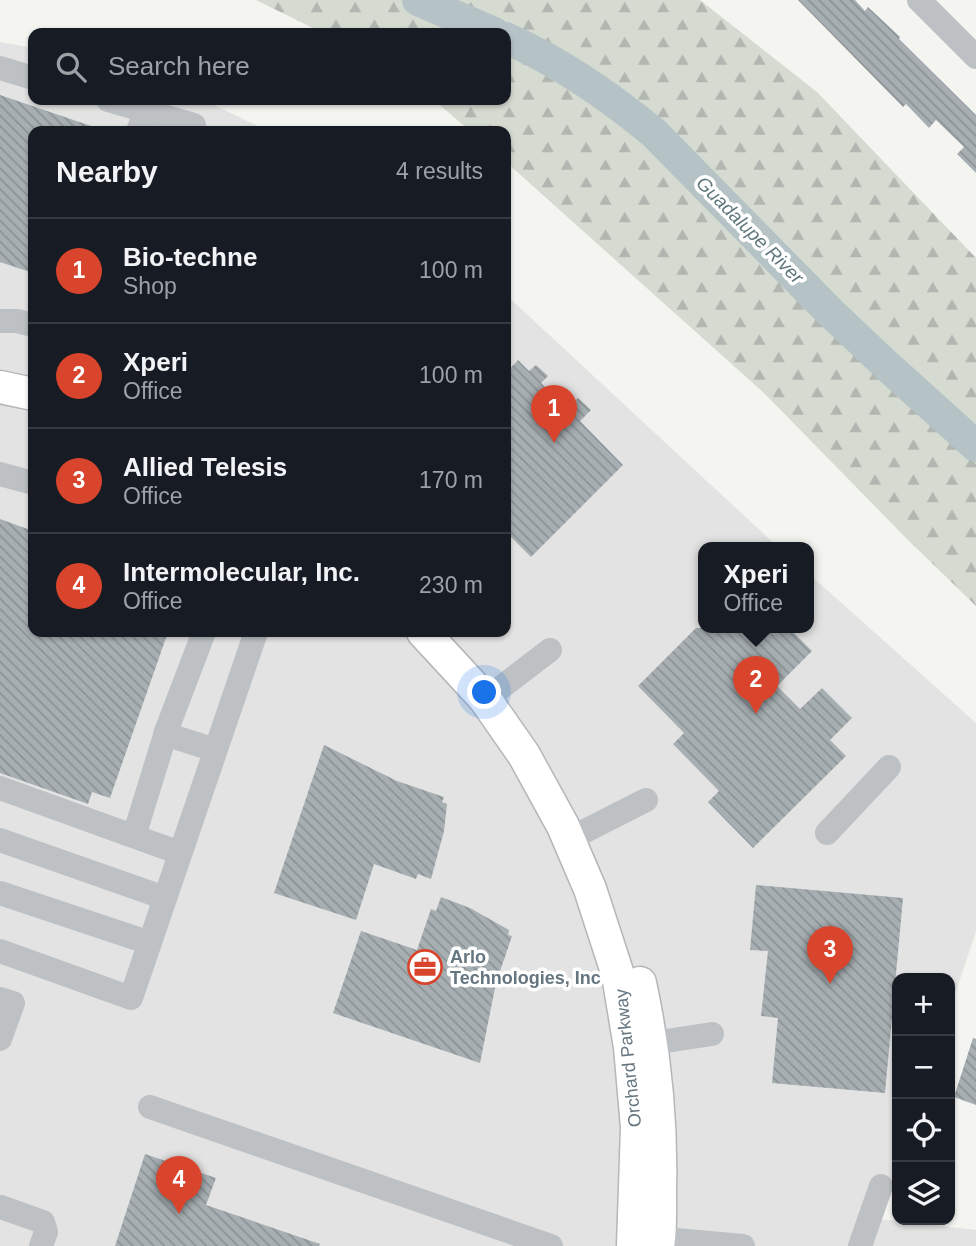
<!DOCTYPE html>
<html lang="en">
<head>
<meta charset="utf-8">
<style>
	body { margin:0; font-family:Helvetica,sans-serif; background:#20242c; color:#f1f3f6 }
	.controls { position:absolute; right:21px; bottom:21px; display:grid; overflow:hidden; border-radius:14px; box-shadow:0 2px 5px #0004 }
	.controls button { width:63px; height:63px; display:grid; place-items:center; padding:0; border:0; border-bottom:2px solid #363941; background:#171b24; color:#f1f3f6; font:35px sans-serif }
	.you { position:absolute; left:485px; top:693px; width:24px; height:24px; margin:-18px; border:5px solid #fff; border-radius:50%; background:#1a73e8; box-shadow:0 0 0 10px #1a73e833 }
	.badge { display:grid; place-items:center; width:46px; height:46px; border-radius:50%; background:#d9452c; color:#fff; font-size:23px; font-weight:700 }
	.pin { position:absolute; translate:-50% -58px; filter:drop-shadow(0 2px 4px #0008) }
	.pin::after { content:''; position:absolute; top:37px; width:24px; height:21px; background:inherit; clip-path:polygon(0 0,100% 0,50% 100%) }
	.popup { position:absolute; left:698px; top:542px; width:116px; height:91px; box-sizing:border-box; display:grid; place-content:center; border-radius:14px; background:#171b24; filter:drop-shadow(0 2px 5px #0005); font-size:23px; white-space:nowrap; color:#9ea1a6 }
	.popup b { font-size:26px; color:#f1f3f6 }
	.popup::after { content:''; position:absolute; left:50%; top:100%; margin-left:-14px; border:14px solid transparent; border-top-color:#171b24 }
	.list { margin:0; padding:0; list-style:none }
	h2 { display:flex; justify-content:space-between; align-items:center; height:91px; margin:0; padding:0 28px; font-size:30px }
	h2 small { font-size:23px; font-weight:400; color:#9ea1a6 }
	.list li { display:grid; grid-template-columns:46px 1fr auto; gap:21px; align-items:center; box-sizing:border-box; height:105px; padding:0 28px; border-top:2px solid #363941 }
	.list b { display:block; font-size:26px; white-space:nowrap }
	.list p { margin:0; font-size:23px; white-space:nowrap; color:#9ea1a6 }
	.list em { font-size:23px; font-style:normal; color:#9ea1a6 }
	.icon { flex:none; width:38px; height:38px; fill:none; stroke:currentColor; stroke-width:2; stroke-linecap:round; stroke-linejoin:round }
	.map { position:relative; flex:none; width:976px; height:1246px; overflow:hidden }
	.search { position:absolute; background:#171b24; box-shadow:0 2px 5px #0004; left:28px; top:28px; width:483px; height:77px; display:flex; align-items:center; gap:18px; box-sizing:border-box; padding:0 24px; border-radius:14px; color:#9ea1a6; font-size:26px }
	.panel { position:absolute; background:#171b24; box-shadow:0 2px 5px #0004; left:28px; top:126px; width:483px; height:511px; border-radius:14px }
	.map>svg:first-child { display:block }
	.built { fill:#e2e3e2 }
	.forest { fill:url(#forest-firs) }
	.lines { fill:none; stroke-linecap:round; stroke-linejoin:round }
	.river { stroke:#b6c3c6; stroke-width:32 }
	.building { fill:url(#building-back-hatch) }
	.major-casing { stroke:#b3b7ba; stroke-width:35 }
	.minor { stroke:#bdc1c4; stroke-width:24 }
	.major { stroke:#fff; stroke-width:32 }
	.labels { text-anchor:middle; dominant-baseline:central; stroke-width:7; stroke-linejoin:round; paint-order:stroke }
	.poi-label { font-size:18px; font-weight:bold; fill:#657680; stroke:#fff; text-anchor:start }
	.street-label { font-size:18px; fill:#657680; stroke:#fff }
	.water-label { font-size:19px; font-style:italic; fill:#60787d; stroke:#fff }
</style>
</head>
<body>
<div class="map">
<svg width="976" height="1246" viewBox="0 0 976 1246">
	<defs>
		<pattern id="forest-firs" width="22" height="20" patternUnits="userSpaceOnUse" patternTransform="scale(1.75)"><rect width="22" height="20" fill="#d6dbd2"/><path d="M5 1l3.5 6h-7zM16 11l3.5 6h-7z" fill="#b1b6b0"/></pattern>
		<pattern id="building-back-hatch" width="6" height="6" patternUnits="userSpaceOnUse" patternTransform="scale(1.75)"><rect width="6" height="6" fill="#a7afb3"/><path d="M-1 5l2 2M0 0l6 6M5-1l2 2" fill="none" stroke="#8c9397"/></pattern>
	</defs>
	<rect width="100%" height="100%" fill="#f4f4f1"/>
	<path class="built" d="M0,42L33,48V100H204L268,131H33V632H506V295L779,548H704V628H808L809,574L976,723V931L950,1009V978H897V1164L879,1219L976,1230V1246H0Z"/>
	<path class="forest" d="M256,0H700L817,92L976,258V606L905,537L765,394L506,162V131H470L434,100H506V33H323Z"/>
	<g class="lines">
		<path class="river" d="M418,0L494,33
			M506,38C560,62 608,95 654,133L829,311L885,364L976,446"/>
	</g>
	<path class="building" d="M798,0H855L865,11L868,7L900,37L899,39L976,115V173L957,154L964,147L936,120L929,128L906,104L903,107Z
		M0,95L100,129V131H33V273L0,262Z
		M518,360L529,371L536,365L548,376L541,383L567,409L578,398L591,410L580,421L623,465L531,557L506,532V373Z
		M0,519L33,531V632H168L110,798L92,792L88,804L0,773Z
		M696,628H789L812,651L777,686L800,709L822,688L852,718L830,740L846,756L753,848L708,802L719,791L673,744L684,733L638,686Z
		M324,745L397,781L444,797L442,802L447,804L444,831L431,879L418,874L416,879L374,864L356,920L274,893Z
		M756,885L903,898L885,1093L772,1083L778,1018L761,1016L768,951L750,950Z
		M441,897L470,908L509,930L508,935L512,936L496,983L480,1063L333,1013L361,931L417,950L431,909L436,911Z
		M973,1038L976,1039V1105L954,1097Z
		M145,1154L216,1178L206,1205L320,1244L319,1246H115Z"/>
	<g class="lines">
		<g class="major-casing">
			<path id="major" d="M0,387L33,394
				M423,632L485,699L524,755L563,826L590,889L618,975L630,1047L637,1127L633,1246
				M640,983C655,1053 662,1120 660,1192C660,1210 661,1228 658,1246"/>
		</g>
		<path class="minor" d="M919,0L976,57
			M0,68L33,78
			M108,100L194,125L192,131
			M138,131L146,111
			M0,321H17L33,325
			M0,474L33,483
			M499,689L550,650
			M165,734L215,750
			M0,788L180,853
			M585,831L646,800
			M827,833L889,767
			M134,836L167,729L204,632
			M0,840L165,898
			M0,893L150,943
			M0,951L131,998L256,632
			M0,999L13,1003L0,1039
			M653,1043L712,1034
			M150,1107L551,1246
			M1,1207L43,1222L46,1232L41,1246
			M642,1237L743,1246
			M860,1246L881,1186"/>
		<use href="#major" class="major"/>
	</g>
	<defs>
		<g id="office-ring" transform="scale(1.75)"><circle r="9.5" fill="#fff" stroke="#d9452c" stroke-width="1.5"/><path d="M-6-3h4V-5.5h4V-3h4V5H-6ZM-1-4.5V-3h2v-1.5ZM-6 0V1H6V0Z" fill="#d9452c"/></g>
	</defs>
	<g fill-rule="evenodd">
		<use href="#office-ring" x="425" y="967"/>
	</g>
	<g class="labels">
		<g class="poi-label">
			<text x="450" y="957">Arlo<tspan x="450" dy="21">Technologies, Inc</tspan></text>
		</g>
		<g class="street-label">
			<text transform="translate(628 1058) rotate(-96)">Orchard Parkway</text>
		</g>
		<g class="water-label">
			<text transform="translate(750 230) rotate(45)">Guadalupe River</text>
		</g>
	</g>
</svg>
<div class="controls">
<button>+</button>
<button>−</button>
<button><svg class="icon" aria-label="locate" viewBox="0 0 24 24"><circle cx="12" cy="12" r="6"/><path d="M12 2v4M12 18v4M2 12h4M18 12h4"/></svg></button>
<button><svg class="icon" aria-label="layers" viewBox="0 0 24 24"><path d="M12 4l9 5-9 5-9-5zM3 14l9 5 9-5"/></svg></button>
</div>
<div class="you"></div>
<div class="pin badge" style="left:554px;top:443px">1</div>
<div class="pin badge" style="left:756px;top:714px">2</div>
<div class="popup"><b>Xperi</b>Office</div>
<div class="pin badge" style="left:830px;top:984px">3</div>
<div class="pin badge" style="left:179px;top:1214px">4</div>
<div class="search"><svg class="icon" aria-label="search" viewBox="0 0 24 24"><circle cx="10" cy="10" r="6"/><path d="M15 15l6 6"/></svg>Search here</div>
<section class="panel">
<h2>Nearby<small>4 results</small></h2>
<ul class="list">
<li><span class="badge">1</span><div><b>Bio-techne</b><p>Shop</p></div><em>100 m</em></li>
<li><span class="badge">2</span><div><b>Xperi</b><p>Office</p></div><em>100 m</em></li>
<li><span class="badge">3</span><div><b>Allied Telesis</b><p>Office</p></div><em>170 m</em></li>
<li><span class="badge">4</span><div><b>Intermolecular, Inc.</b><p>Office</p></div><em>230 m</em></li>
</ul>
</section>
</div>
</body>
</html>
